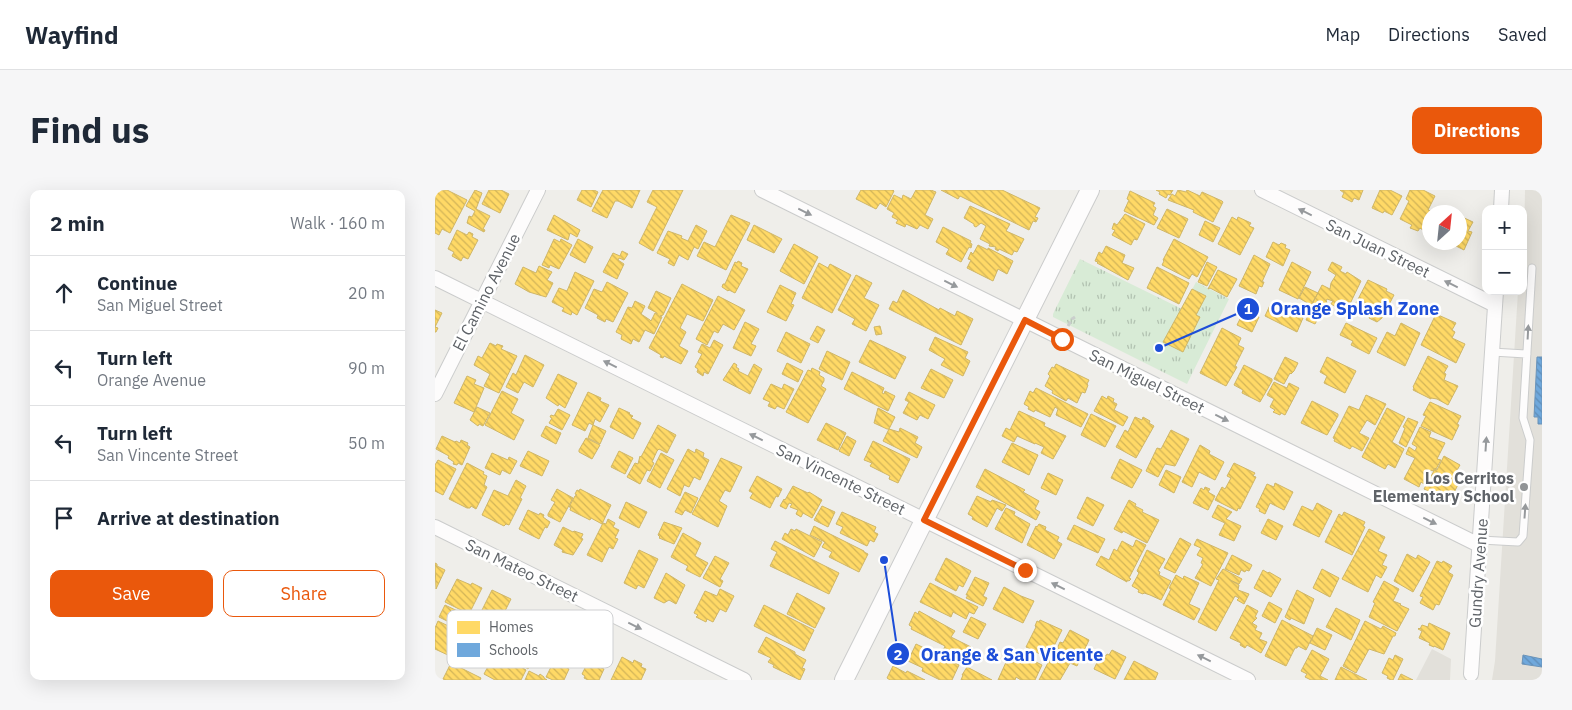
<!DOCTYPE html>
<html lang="en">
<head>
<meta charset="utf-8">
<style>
	body { margin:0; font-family:"IBM Plex Sans",sans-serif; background:#f6f6f7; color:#1f2937 }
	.controls { position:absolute; right:15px; top:15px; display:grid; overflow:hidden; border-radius:10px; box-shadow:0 5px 20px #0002 }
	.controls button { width:45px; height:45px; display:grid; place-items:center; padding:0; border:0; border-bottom:1px solid #e0e1e3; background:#fff; color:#1f2937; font:25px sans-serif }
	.compass { position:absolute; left:987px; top:15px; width:45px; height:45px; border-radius:50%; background:#fff; box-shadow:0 5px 20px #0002; rotate:27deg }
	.stop { position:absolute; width:15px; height:15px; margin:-11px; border:4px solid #ea580c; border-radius:50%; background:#fff }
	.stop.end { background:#ea580c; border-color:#fff; box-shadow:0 1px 5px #0008 }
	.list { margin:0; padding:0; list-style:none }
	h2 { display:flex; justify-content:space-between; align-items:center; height:65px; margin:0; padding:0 20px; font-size:21px }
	h2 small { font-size:16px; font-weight:400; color:#747a83 }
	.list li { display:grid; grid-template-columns:32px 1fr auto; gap:15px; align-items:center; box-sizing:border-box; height:75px; padding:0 20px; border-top:1px solid #e0e1e3 }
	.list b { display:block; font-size:19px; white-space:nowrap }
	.list p { margin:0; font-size:16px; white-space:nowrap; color:#747a83 }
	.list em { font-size:16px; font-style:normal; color:#747a83 }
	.actions { display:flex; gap:10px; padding:15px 20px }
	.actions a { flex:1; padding:11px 0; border:1px solid #ea580c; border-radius:10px; text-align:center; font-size:18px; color:#ea580c }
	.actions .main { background:#ea580c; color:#fff }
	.icon { flex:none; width:28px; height:28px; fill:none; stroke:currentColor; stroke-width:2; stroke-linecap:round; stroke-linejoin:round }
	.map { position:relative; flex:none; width:1107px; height:490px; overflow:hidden; border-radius:10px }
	header { display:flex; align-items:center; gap:30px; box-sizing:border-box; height:70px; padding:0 25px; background:#fff; border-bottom:1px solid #e0e1e3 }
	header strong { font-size:24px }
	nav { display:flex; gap:28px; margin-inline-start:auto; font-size:18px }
	.intro { display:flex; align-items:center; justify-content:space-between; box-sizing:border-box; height:120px; padding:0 30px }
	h1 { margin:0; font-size:35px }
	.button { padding:12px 22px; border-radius:10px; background:#ea580c; color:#fff; font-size:18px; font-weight:700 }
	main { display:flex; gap:30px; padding:0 30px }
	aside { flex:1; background:#fff; border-radius:10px; box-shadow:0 5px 20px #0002 }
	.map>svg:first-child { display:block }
	.education { fill:#e2e0da }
	.park { fill:url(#park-tufts) }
	.homes { fill:url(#homes-back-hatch); stroke:#cfb667 }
	.schools { fill:url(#schools-back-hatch); stroke:#6a93b9 }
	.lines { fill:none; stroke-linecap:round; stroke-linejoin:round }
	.service-casing { stroke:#cbcccc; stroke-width:9 }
	.minor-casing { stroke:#cbcccc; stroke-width:16 }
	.tertiary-casing { stroke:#cbcccc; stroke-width:20 }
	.path { stroke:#cacfcc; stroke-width:3; stroke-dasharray:5 2.5; stroke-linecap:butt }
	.service { stroke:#fdfcfc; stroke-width:7 }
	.minor { stroke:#fdfcfc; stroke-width:14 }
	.tertiary { stroke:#fdfcfc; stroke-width:18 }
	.oneway { fill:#96999c }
	.route { stroke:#ea580c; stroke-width:6 }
	.poi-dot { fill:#919496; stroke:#fff; stroke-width:2 }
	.labels { text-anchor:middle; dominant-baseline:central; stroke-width:5; stroke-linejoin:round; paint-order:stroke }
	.street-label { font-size:16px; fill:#5f6368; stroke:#fff }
	.poi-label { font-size:16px; font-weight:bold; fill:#5f6368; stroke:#fff; text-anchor:end }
	.key { fill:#fff; stroke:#cfd0d2; stroke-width:1 }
	.key-label { font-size:14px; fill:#5f6368 }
	.leader { fill:none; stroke:#1d4ed8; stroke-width:2 }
	.callout-dot { fill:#1d4ed8; stroke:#fff; stroke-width:2 }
	.mark-label { font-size:15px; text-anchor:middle; font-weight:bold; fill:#fff }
	.callout-label { font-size:18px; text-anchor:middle; font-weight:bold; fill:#1d4ed8; stroke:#fff; stroke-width:5; stroke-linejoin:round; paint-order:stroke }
</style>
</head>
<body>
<header>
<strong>Wayfind</strong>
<nav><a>Map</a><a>Directions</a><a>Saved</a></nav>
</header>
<div class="intro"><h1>Find us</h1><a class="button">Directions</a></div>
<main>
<aside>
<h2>2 min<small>Walk · 160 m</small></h2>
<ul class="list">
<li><svg class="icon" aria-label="ahead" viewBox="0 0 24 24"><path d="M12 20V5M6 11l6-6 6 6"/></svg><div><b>Continue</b><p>San Miguel Street</p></div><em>20 m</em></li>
<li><svg class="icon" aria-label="left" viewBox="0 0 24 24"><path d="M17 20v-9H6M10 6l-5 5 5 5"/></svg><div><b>Turn left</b><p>Orange Avenue</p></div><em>90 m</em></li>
<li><svg class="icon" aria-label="left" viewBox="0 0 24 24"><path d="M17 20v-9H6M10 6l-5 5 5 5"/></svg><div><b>Turn left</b><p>San Vincente Street</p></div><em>50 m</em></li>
<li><svg class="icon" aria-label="arrive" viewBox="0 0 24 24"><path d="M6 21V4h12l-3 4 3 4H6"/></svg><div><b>Arrive at destination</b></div></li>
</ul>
<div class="actions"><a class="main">Save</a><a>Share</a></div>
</aside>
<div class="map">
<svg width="1107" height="490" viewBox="0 0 1107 490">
	<defs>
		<pattern id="park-tufts" width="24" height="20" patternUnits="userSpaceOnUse" patternTransform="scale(1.25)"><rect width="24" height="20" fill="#d8ebd6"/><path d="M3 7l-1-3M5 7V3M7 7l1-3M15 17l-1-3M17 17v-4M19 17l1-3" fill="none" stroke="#b2c2b1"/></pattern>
		<pattern id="homes-back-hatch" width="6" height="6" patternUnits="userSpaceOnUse" patternTransform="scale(1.25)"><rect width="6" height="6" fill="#ffd966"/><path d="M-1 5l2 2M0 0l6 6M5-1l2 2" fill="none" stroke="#d2b458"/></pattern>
		<pattern id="schools-back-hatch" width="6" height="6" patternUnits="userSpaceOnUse" patternTransform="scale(1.25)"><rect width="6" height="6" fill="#6fa8dc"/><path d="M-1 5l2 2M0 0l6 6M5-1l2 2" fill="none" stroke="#5e8cb6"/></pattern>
	</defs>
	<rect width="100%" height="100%" fill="#efeeea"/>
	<path class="education" d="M1090,0H1107V490H1057L1060,471L1083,101H1088Z
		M997,459L1016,469L1015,490H981Z"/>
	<path class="park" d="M645,69L747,119L761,92L794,109L752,194L618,127V124Z"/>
	<path class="homes" d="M0,0H12L32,10L15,43L7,39L4,45L0,43Z
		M40,0L47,3L41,19L55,26L48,39L50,40L49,42L32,33L34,26L37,27L40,21L31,16Z
		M54,0H66L74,4L65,23L47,14Z
		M147,0H159L163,2L156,17L142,10Z
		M168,0H205L197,18L183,11H180L172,28L157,21Z
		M218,0H248L218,61L204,53L222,17L212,12Z
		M426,0H458L459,1L451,17L445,13L441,19L421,9Z
		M481,0H496L501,2L490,25L498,29L493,39L485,35L482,39L471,34L470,37L461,33L463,30L457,27L459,23L452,19L459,5L467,9L468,5L476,9Z
		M506,0H567L605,18L600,27L603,28L601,32L598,31L594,40L525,6L523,9Z
		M721,0H738L735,5L733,4L731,8L724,4L725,2Z
		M743,0L751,2L752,0L765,6L767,2L787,11L788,12L778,32L758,22L759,20L733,10L737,4L740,6Z
		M905,0H928L924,10L919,8L917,12L907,7L909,3Z
		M945,0H955L967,6L957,25L949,21L948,23L937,18Z
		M975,0H988L1000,6L993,20L999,22H994V35L991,42L985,38L983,41L975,38L977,35L965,29L974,11L971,9Z
		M695,1L720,13L718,16L721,18L718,25L723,28L719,35L689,21L694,10L692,9Z
		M535,16L575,34L571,41L589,49L582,62L579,61L577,65L564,59L563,61L560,59L561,57L554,56L555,54L545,49L551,36L546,33L541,37L539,36V34L529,28Z
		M732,19L753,29L744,48L722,38Z
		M690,24L710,34L702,50L699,49L696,55L677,45L680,40L677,39L679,33L682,35Z
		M119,25L145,40L142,47L135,43L133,50L112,40Z
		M296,25L315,33L291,80L262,66L269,52L280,57Z
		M1025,26L1038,32L1033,41L1037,42L1029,60L1013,52H1024Z
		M797,27L802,30L803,27L816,33L814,36L819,38L805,65L783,54Z
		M770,31L785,38L778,52L764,45Z
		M261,35L272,41L263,59L259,57L253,70L244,65L239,76L233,73L235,69L222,63L233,41L247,46L246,48L253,51Z
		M319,35L347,49L339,63L312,50Z
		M508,37L536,51L535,53L537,54L536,58L534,57L526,72L511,64L514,59L501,52Z
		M22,40L32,45L34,42L38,44L37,47L43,50L33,69L28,67L26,71L17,66L19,62L13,59Z
		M119,49L125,52L126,49L137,55L124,79L115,75L114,78L107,75Z
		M143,49L158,57L150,73L135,65Z
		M739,49L773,67L762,87L757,84L754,89L727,75L729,71L728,70Z
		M838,52L844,55L846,53L851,55L850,58L855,60L848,76L831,67Z
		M359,54L383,67L369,94L345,81Z
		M543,55L553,60V58L578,71L572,84L563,79L558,91L532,78L536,70L533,69L536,62L538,64Z
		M671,56L690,65L687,73L699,78L693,90L662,73L663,72L660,71L664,62L667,64Z
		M187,61L193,64L189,70L184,68L183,70L189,74L182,89L168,82L178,63L185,66Z
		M819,65L835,74L827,92H829L827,97L824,96L821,104L804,96Z
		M303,71L307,73L306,76L313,79L300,103L294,100L293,101L287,97L288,94H290L300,72L302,73Z
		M772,72L782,77L772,96L763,92Z
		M857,72L876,82L863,109L844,100Z
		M897,72L907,77L905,81L911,84L912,82L926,91L913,118L905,113L903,118L896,114L898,111L892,109L891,111L892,112L880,134L871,130L873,126H871L887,95L895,99L896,93L901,85L893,80Z
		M384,73L393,78L395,74L416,85L397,123L367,108Z
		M104,76L117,82L112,90L118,93L111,107L94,102L80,94L88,77L101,83Z
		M722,77L754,93L744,114L712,98Z
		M783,80L802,89L792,107L775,98L773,99Z
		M140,82L159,91L142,125L137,122L136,125L127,121L129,118L117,112L124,98L132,101Z
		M421,85L437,93L429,108L444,115L431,141L417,134L420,129L403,120Z
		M933,90L952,99L951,101L959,105L947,128L942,132L934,128L936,123L920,115Z
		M172,92L193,103L178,132L171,129L170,132L162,128L163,125L150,118L159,99L167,102Z
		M247,94L278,110L268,131L252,124L245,138L251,142L244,156L253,161L246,174L229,166L228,168L225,167L226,165L214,158Z
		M345,95L361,103L356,114L359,115L351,131L332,122Z
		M870,97L883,103L876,115L864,108Z
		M757,99L771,106L761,125L765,127L748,162L728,152Z
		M468,100L504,120L505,118L520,126L522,121L538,129L526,155L454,119L458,111L462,113Z
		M221,101L236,108L228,125L225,126L227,127L219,144L210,140L204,152L198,149L196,154L186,149L187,145L181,142L193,117L197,118L200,111L210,116L206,124L215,130L216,131L220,123L222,124V123L213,118Z
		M283,106L310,120L299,140L288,134L283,143L279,141L272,155L261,149Z
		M836,113L868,128L862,142L830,126Z
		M810,119L824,127L817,142L802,135Z
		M0,120L7,123L0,137L3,138L1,142H0Z
		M1001,124L1021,133L1017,140L1020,142L1017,148L1030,154L1021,173L986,155Z
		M310,132L324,139L316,154L321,156L316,166L298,158Z
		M911,133L942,148L934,164L916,155L918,151L905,145Z
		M966,133L985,143L970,176L942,162L952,142L960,146Z
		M382,136L390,140L383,153L375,149Z
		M445,136L447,144L441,145L439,137Z
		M787,138L806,148L803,155L809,158L800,176L802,177L791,196L765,183Z
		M351,142L375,154L366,173L342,161Z
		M500,147L533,162L530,168L535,171L528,186L506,175L510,169L494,160Z
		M279,150L288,155L273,184L269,182L268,186L262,182L263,179L260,177L267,164L263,162L267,154L275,158Z
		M435,150L471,167L460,189L424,172Z
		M55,153L61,156L62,154L68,156L66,159L82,166L64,203L49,196L55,184L39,175L43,166L47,168Z
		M392,161L415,172L407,190L384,179Z
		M90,165L109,175L98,197L89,192L83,203L71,197L78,183L81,185Z
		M993,166L1013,176L1009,183L1011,184L1009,190L1023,196L1013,215L1002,209L996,208V209L978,200L979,198L978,197Z
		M850,167L863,173L859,181L856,184L855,183L849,194L839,189Z
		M892,167L921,181L910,203L889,193L892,186L885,182Z
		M299,173L302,175L301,177L304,179L303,181L313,186L319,174L327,179L315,204L288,190Z
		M352,173L368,181L363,192L347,184Z
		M621,174L654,190L652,194L653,195L650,203L647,202L642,213L633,208L631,211L617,203L618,201L610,196L615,186L613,184L617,177L619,178Z
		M809,175L837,189V191L825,212L807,203L808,200L799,195Z
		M377,178L385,182L384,185L389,188V191L386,196L391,199L373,233L351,222L373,180L376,181Z
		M496,179L518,190L509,208L486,198Z
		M417,182L449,198L447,203L449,204L450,201L460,206L453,221L409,199Z
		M123,184L142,193L130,218L124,214L123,216L111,208Z
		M32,186L41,190L39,194L49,198L39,222L19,213Z
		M839,192L852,198L854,193L864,198L850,225L846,223L845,225L838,222L840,220L835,217L839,209L832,205Z
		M336,194L347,199L349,194L359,199L349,219L342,216L340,219L333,216L335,212L328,209Z
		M601,198L653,224L646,237L621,225L623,219L620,217L615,227L600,220L599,222L593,219L594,217L589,214L595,201L598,203Z
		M67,201L83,209L76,223L89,230L79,250L50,235Z
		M153,202L166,208L165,211L174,215L165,232L160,229L158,235L154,233L150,241L137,235Z
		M474,202L500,215L493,229L485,225L482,230L468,223L474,212L470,210Z
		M931,205L951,214L940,235L932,230L924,243L934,248L927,261L917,256L915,259L899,251L900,249L898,248L914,216L924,220Z
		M667,206L672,209L673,206L679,209L678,212L682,214L679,220L693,227L688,236L659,221Z
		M877,211L903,224V226L892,245L866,233Z
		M995,212L1026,226L1022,234L1024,235L1017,250L986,236L991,226L988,225Z
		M42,217L55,223L48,236L44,234L43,236L35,230Z
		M184,218L195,223L194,224L198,226L196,228L206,233L198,249L175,237Z
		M443,218L460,227L454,239H452L439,233Z
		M952,218L970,227L957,252L969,259L960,278L953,274L950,279L927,267Z
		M123,219L135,225L127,240L114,233L117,228L115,227L116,225L119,226Z
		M584,221L610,233L609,236L631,246L618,269L606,263L609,257L600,253V254L582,246L579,252L567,246L571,238L575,240Z
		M656,224L681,236L670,257L646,245Z
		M700,227L707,230L708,227L715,231L714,233L719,236L701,268L681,257L690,240L693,242Z
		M973,228L983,232L971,257L964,253L970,238L968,237Z
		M391,233L411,243L403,260L382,250Z
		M158,235L171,241L165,254L153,248Z
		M223,235L241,245L232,263L224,259L222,261L217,272L219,273L215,281L212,280L205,294L192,287L200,273L203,274L205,266L206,267Z
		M111,236L126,243L121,254L106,246Z
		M985,237L996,242L994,247L1010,253L1002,269L1006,270L1001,279L1000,278L998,281L996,280L989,294L986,292L984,297L969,289L980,268L971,264L974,257L980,261L982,257L977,254Z
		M465,238L483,247L480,253L487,257L482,268L448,251L454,239L464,242Z
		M736,240L754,249L740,276L730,274L723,287L711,281L722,258L726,259Z
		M7,246L20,252L21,251L25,253L26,250L33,253L32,255L35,257L27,275L23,273L22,275L18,274L19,272L13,268L14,266L1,259Z
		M412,246L421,251L414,266L404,261Z
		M151,248L165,255L157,269L144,262V260Z
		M438,251L475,269L463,293L454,289L455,286L435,276L437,273L429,270Z
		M577,253L603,265L594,285L567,272Z
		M765,255L775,261L774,264L789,272L780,290L764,282L757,297L747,292Z
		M253,259L260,263L261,259L269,263L268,267L274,270L265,290L259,287L254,297L249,295L245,306L232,299Z
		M93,261L114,271L107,286L85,276Z
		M184,261L198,268L190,284L176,277Z
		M57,263L73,270L74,267L82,271L75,284L67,280L65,285L50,278Z
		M226,263L239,270L225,298L212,291Z
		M1009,266L1025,275L1018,287L1025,291L1014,312L989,299L1000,279L1002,280Z
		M286,268L307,277L295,302L290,300L284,311L292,316L283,337L257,324Z
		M685,269L707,280L697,298L676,288Z
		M3,270L21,279L8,305L0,301V275Z
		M32,273L49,282L48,284L52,286L49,295L52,297L41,319L36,316L35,318H32L14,309Z
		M799,273L820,283L818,286L821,287L805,319L803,318L802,321L780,310L787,297L790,299L796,288L792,286Z
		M550,279L590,300L588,302L604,311L600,319L605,322L601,330L541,297Z
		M731,280L746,287L739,303L724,295Z
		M613,283L628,290L621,305L606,298Z
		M322,286L347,299L343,307L341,306L335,318L315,308L318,303L314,301Z
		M81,290L91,296L85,308L87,309L74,335L71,334L69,336L47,325L59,300L73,306Z
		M840,293L858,302L849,320L835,313L830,324L824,321L825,319L821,317L832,294L839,297Z
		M358,296L373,303L374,302L387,310L377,328L368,323L366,327L361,324L363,320L355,317L357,314L354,313L351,319L345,316L349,309L350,310Z
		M770,297L775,299L773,302L780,306L773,320L758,313L766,298L769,300Z
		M122,299L138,308L125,332L113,326V324L120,312L116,310Z
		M145,299L176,315L167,334L156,328L155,330L135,320L136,317H134L140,306L142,305L140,304L142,300L144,301Z
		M250,302L263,308L256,323L250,320L247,325L240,322Z
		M542,306L556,312L557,310L571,315L567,321L562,318L552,337L537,329L538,327L533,324Z
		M652,307L669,315L658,336L642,328Z
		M694,310L701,314L700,316L708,320L707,322L724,330L712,353L688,341L687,343L679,339Z
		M191,312L212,322L204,338L184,328Z
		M882,313L897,321L884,347L858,335L867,316L878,321Z
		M783,315L797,322L791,329L806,336L799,351L784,345L790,333L777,327Z
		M387,316L400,322L393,337L379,330Z
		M571,318L580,322L579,325L595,334L587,353L560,339Z
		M93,320L104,325L105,323L109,325L108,327L115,332L112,338L110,337L104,349L84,339Z
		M407,322L441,337L439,342L443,344L439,352L435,350L432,356L405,343L408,337L401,334Z
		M909,322L930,332L928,336L930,337L917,365L890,352L904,324L907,326Z
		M173,329L180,333L178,337L184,340L180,348L183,349L178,359L174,357L167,372L152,365L168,333L171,334Z
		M833,329L848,336L841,350L826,343Z
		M229,332L247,338L239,354L224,348L225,347L223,345Z
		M604,334L611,337L610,340L624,347L622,351L627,354L619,369L592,355L601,336L602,337Z
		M639,335L670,349L663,363L632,349Z
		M379,336L429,361V362L433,364L424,382L394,367L397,362L387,357L390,352L375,345Z
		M128,337L138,342L139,341L148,344L146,348L148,349L138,365L127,362L128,360L119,355Z
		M356,339L360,341L361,339L387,352L379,367L347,349L350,343L353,345Z
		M934,339L950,347L943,361L952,365L947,375L952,377L946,388L941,385L933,402L907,389Z
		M248,343L266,353L260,366L273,373L265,387L251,380L253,376L236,367Z
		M745,348L756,354L740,383L729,378Z
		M762,349L793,363L776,396L760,388L768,374L766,373L768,368L762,365L766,358L759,355Z
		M701,350L711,355L694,388L696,389L694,391L692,390V392L661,375L666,366L674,370L679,359L682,361L687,351L698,357Z
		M340,351L404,383L394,404L335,376L342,362L336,359Z
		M204,360L223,369L209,398L203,395L201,399L189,393Z
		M712,360L730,369L723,381L725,382L724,385L736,391L726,410L715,405L709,403L708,404L703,402L704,400L697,396L704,383L702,381Z
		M972,364L981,369L983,365L995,372L978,402L959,391Z
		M797,365L817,375L814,381L811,380L810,382L806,380L804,385L790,379Z
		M280,366L294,373L285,389L288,391L285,397L268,388Z
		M511,368L536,381L528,397L524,395L521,401L500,390Z
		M1002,371L1007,373L1008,371L1017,376L1013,382L1018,385L1004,415L1001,414L998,420L985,413L988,407L985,406Z
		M0,373L2,374V376L10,380L1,399Z
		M788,379L807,389L804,394L795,390L804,395L803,400L814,404L809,414L802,410L804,408L800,406L781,441L763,432L784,390L781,389Z
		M887,379L904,388L895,407L878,398Z
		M828,380L833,383L834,382L846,389L836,407L819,398Z
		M231,383L250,395L241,414L234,410L229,413L219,408Z
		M741,385L748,389L749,386L764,393L754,414L765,419L759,430L728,415L736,399L734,398Z
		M540,387L554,393L548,406L552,408L548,416L531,408L533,405H531Z
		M22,389L36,395L37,393L47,398L34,424L10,412Z
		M949,391L964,399L958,411L966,414L965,415L974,419L962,441L934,427L940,413L938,412Z
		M495,393L543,417L539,424L534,422L531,429L518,422L516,427L485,412Z
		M569,397L586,406L599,411L588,433L558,419Z
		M285,399L299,406L291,422L285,419L278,432L272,429L271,432L261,427L263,425L259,423L270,401L282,406Z
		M57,400L76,409L64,433L72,437L64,452L47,443L54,424L47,420Z
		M862,400L879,409L869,434L856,428L855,430L850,427Z
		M362,403L390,418L380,438L352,424Z
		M834,412L847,419L840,433L827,426Z
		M10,415L33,426L25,440L15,434L18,428L16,427L14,432L4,427Z
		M329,415L379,440L369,461L319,436Z
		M812,415L823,421L820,427L822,428L817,433L822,436L820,440L827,443L824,449L832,452L826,463L812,455L810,458L805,455L806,453L795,448Z
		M901,418L925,430L916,450L891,437Z
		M484,421L520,441L516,447L536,457L529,471L508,461L510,456L476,439L477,437L474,435L480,422L483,424Z
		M103,427L113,432L97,463L99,464L101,459L103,460L93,479L87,475L93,462L87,459L92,448L84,444L92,430L95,432L97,429L101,431Z
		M536,427L551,434L543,449L528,442Z
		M605,430L627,440L613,468L591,457L601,437L600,436L602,431L604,432Z
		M847,430L878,446L871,460L863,456L862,458H860L851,476L830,466Z
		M3,431L26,442L15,466L0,459V438Z
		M930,431L946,439L948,436L961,443L960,446H958L949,464L934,459L921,483L908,476Z
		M994,433L1015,443L1008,460L999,456V457L994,455L995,453L984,448L987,441L983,439L984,438L985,439L987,435L993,437Z
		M882,438L897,445L890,460L875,453Z
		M635,440L654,450L642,476L635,473L625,490H604L616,467L628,472L631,466L621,461L625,452L628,453Z
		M331,447L360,462V464L371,470L367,478L370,479L365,490L338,477L339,475L333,472L336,468L323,462Z
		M153,450L173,460L164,477L169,479L164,490H153L149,488L150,486L147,484L150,478L141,473Z
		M481,454L524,475L517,490H505L487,481L488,478L473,471Z
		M677,460L691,467L680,489L659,479L666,464L671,466L672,464L674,465Z
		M877,460L894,469L885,486L893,490H876L870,487L872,484L866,481Z
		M59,465L71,471V469L79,473V472L91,480L86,490H60L49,484Z
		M960,465L968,469L958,490H956L952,488L953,486L947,483L954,468L958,470Z
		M589,466L607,475L600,490H586L581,487L580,490H563L572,470L578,473L579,470L586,472Z
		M187,467L198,473L199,470L207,474L206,477L211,479L206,490H176Z
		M119,471L134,479L129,490H118L111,487Z
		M699,471L723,483L720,490H689Z
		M16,473L46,488L45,490H9L8,489Z
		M458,476L471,483L472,481L490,490H455L452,488Z
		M532,477L557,490H526L528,485H527Z
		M906,477L932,490H900Z
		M94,481L104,486L105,484L109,487V488L112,490H90Z
		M966,484L978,490H963Z"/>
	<path class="schools" d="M1102,167H1107V234H1103V227H1099Z
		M1088,465L1107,469V477L1087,474Z"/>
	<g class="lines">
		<g class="service-casing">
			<path id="service" d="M1057,162L1092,164
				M1045,350L1083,352L1088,346L1095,250L1088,228L1097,78"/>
		</g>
		<g class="minor-casing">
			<path id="minor" d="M327,0L1044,355
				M827,0L1060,115
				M1066,19L1067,0
				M0,88L813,490
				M0,204L103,0
				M0,337L309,490
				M1036,484L1061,101"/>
		</g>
		<g class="tertiary-casing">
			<path id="tertiary" d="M409,490L655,0"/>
		</g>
		<path class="path" d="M633,136L637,129L640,127"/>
		<use href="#service" class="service"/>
		<use href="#minor" class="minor"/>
		<use href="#tertiary" class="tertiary"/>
	</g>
	<defs><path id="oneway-solid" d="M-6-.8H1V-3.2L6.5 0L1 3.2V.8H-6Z" transform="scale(1.25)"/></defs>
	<g class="oneway">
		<use href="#oneway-solid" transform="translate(370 22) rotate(26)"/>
		<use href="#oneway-solid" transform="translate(870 22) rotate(-154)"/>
		<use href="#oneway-solid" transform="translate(516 94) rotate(26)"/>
		<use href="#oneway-solid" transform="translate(1016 94) rotate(-154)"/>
		<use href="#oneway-solid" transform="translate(1093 142) rotate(-87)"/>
		<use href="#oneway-solid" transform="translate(175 174) rotate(-154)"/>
		<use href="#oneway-solid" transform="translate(787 228) rotate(26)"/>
		<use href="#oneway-solid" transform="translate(321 247) rotate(-154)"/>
		<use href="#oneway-solid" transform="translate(1051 254) rotate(-86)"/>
		<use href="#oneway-solid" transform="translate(1090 321) rotate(-86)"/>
		<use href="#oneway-solid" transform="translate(995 331) rotate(26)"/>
		<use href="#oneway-solid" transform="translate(623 396) rotate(-154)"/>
		<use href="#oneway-solid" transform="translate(200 436) rotate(26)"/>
		<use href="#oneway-solid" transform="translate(769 468) rotate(-154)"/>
	</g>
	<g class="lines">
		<path class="route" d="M590,380L489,330L590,130L627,149"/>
	</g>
	<circle class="poi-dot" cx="1089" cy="297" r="5"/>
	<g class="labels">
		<g class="street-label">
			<text transform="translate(943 58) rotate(26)">San Juan Street</text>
			<text transform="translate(51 102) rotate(-63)">El Camino Avenue</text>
			<text transform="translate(712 191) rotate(26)">San Miguel Street</text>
			<text transform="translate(406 289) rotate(26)">San Vincente Street</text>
			<text transform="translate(87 380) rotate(26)">San Mateo Street</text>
			<text transform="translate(1043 383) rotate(-86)">Gundry Avenue</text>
		</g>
		<g class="poi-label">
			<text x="1079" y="288">Los Cerritos<tspan x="1079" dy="18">Elementary School</tspan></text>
		</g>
	</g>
	<rect x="12" y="420" width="166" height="58" rx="8" class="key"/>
	<rect x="22" y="431" width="23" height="13" fill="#ffd966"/>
	<rect x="22" y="453" width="23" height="14" fill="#6fa8dc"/>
	<g class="key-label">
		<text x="54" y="442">Homes</text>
		<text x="54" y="465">Schools</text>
	</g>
	<path class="leader" d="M724 158L813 119M449 370L463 464"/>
	<g class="callout-dot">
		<circle cx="724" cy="158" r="5"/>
		<circle cx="449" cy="370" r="5"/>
		<circle cx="813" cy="119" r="12"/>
		<circle cx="463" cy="464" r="12"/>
	</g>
	<g class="mark-label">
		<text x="813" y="124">1</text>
		<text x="463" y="470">2</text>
	</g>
	<g class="callout-label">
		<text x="920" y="125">Orange Splash Zone</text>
		<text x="577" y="471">Orange &amp; San Vicente</text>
	</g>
</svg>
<div class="controls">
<button>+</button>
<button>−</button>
</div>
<svg class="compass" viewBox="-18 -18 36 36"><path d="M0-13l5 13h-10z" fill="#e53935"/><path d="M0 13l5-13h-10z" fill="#747a83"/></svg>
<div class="stop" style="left:627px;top:149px"></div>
<div class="stop end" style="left:590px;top:380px"></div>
</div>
</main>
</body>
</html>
